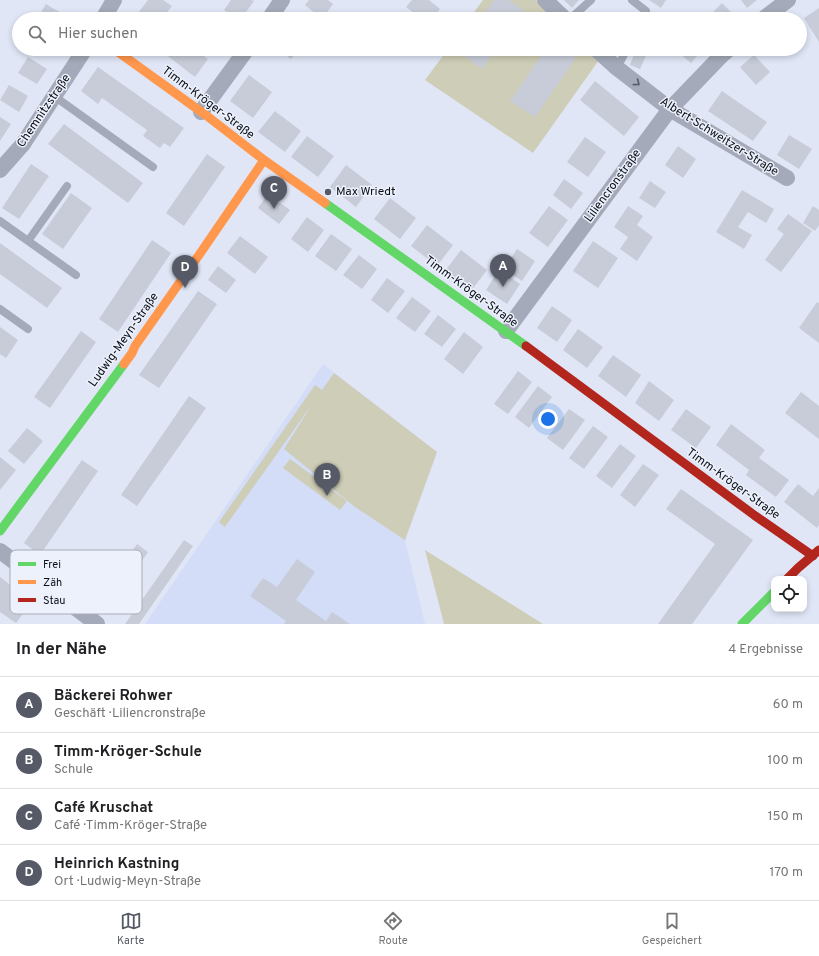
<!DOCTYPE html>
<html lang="de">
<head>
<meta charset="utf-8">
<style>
	body { margin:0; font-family:Overpass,sans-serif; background:#f6f6f6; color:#202124 }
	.controls { position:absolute; right:12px; bottom:12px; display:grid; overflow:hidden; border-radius:8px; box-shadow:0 2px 6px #0003 }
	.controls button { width:36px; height:36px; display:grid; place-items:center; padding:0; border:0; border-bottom:1px solid #e0e0e0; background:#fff; color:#202124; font:20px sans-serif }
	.you { position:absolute; left:548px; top:419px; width:14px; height:14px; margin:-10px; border:3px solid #fff; border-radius:50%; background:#1a73e8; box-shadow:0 0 0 6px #1a73e833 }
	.badge { display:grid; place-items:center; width:26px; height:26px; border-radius:50%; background:#565a66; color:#fff; font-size:13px; font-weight:700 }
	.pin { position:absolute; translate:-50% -33px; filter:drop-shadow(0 1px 2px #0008) }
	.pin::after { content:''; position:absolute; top:21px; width:14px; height:12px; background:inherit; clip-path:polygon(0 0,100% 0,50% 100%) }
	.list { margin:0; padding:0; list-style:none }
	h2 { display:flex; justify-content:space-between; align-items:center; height:52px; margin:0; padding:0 16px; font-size:17px }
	h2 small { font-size:13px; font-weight:400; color:#757577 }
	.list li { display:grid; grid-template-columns:26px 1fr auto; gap:12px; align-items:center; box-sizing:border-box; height:56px; padding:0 16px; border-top:1px solid #e0e0e0 }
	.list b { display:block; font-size:15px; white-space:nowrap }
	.list p { margin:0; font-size:13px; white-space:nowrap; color:#757577 }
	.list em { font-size:13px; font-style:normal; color:#757577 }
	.icon { flex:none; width:22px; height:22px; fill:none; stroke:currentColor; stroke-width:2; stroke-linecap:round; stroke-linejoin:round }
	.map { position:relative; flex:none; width:819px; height:624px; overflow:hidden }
	.search { position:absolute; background:#fff; box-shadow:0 2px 6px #0003; left:12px; right:12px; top:12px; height:44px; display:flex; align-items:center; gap:10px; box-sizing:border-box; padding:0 14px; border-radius:22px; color:#757577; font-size:15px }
	.sheet { height:276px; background:#fff }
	nav { display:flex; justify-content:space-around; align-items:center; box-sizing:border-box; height:56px; border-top:1px solid #e0e0e0; background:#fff; font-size:11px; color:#757577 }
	nav a { display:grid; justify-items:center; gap:2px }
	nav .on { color:#565a66 }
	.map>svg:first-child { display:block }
	.built { fill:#d3ddf7 }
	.green { fill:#cecdb7 }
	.building { fill:#c7ccd8 }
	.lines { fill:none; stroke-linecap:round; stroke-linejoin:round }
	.lane { stroke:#a4aab9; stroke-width:8 }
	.street { stroke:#a4aab9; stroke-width:16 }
	.fast { stroke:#63d668; stroke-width:9 }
	.slow { stroke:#ff974d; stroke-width:9 }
	.jam { stroke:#b3261e; stroke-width:9 }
	.oneway { stroke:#585c68 }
	.poi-dot { fill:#565a66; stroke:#ecf1fb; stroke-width:1.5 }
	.labels { text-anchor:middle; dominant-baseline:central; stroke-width:3; stroke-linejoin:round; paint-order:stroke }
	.street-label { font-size:12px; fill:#0c0f18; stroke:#ecf1fb }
	.poi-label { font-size:12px; fill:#0c0f18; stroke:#ecf1fb; text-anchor:start }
	.key { fill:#ecf1fb; stroke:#a9adb7; stroke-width:1 }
	.key-label { font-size:11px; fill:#0c0f18 }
</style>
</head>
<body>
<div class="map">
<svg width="819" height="624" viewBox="0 0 819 624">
	<rect width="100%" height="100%" fill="#e0e6f6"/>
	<path class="built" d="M323,364L437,452L405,540L425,624H145Z"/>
	<path class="green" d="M483,0H536L556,19H469Z
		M448,49H587L599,60L533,153L425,80Z
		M334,373L437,452L405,540L355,507L284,449L313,403L225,527L219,522L315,385L322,390Z
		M290,459L347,501L340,510L283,468Z
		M425,550L543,624H444Z"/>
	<path class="building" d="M148,0H163L172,6L162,19H146L138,13Z
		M231,0H251L254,1L241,19H236L224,10Z
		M309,0H328L333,4L322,19L305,5Z
		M412,0H429L440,9L432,19H422L406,7Z
		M494,0H509L524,11L518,19H480Z
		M564,0H579L572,8Z
		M649,0H666L661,8Z
		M741,0H757L747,8Z
		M722,3L735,16L732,19H716L711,14Z
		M46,4L71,19H37Z
		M819,8V42L804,18Z
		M652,13L665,19H650Z
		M800,37L804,43L800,46Z
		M45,49H59L55,55Z
		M168,49H194L208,59L195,77L165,54Z
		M277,49H299L291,59Z
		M458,49H496L482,69L457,51Z
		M546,49H563L576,58L535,117L510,101Z
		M636,49H649L640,69L630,65Z
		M674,49H703L691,63Z
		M784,49H796L788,54Z
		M754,55L770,72L756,85L740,67Z
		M28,57L47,69L37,84L18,73Z
		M98,67L184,128L170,147L164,143L160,148L143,136L147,130L102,98L98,104L81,91Z
		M249,75L272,92L253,118L230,101Z
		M595,81L639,117L624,136L580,100Z
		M9,85L28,96L19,112L0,100Z
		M722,91L767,122L753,141L708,111Z
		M275,111L301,131L285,152L258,132Z
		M0,117L11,124L0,141Z
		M64,124L143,183L128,203L48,144Z
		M789,135L812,149L799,169L777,155Z
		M307,136L334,156L318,177L291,157Z
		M585,137L606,152L588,177L567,162Z
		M678,146L696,159L683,178L665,165Z
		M207,154L225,167L184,226L166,213Z
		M31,164L49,176L19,219L2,208Z
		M346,165L372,185L356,207L330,187Z
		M564,179L583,193L571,209L553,195Z
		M650,181L666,192L655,208L639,198Z
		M742,190L774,209L766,223L748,212L738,227L752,235L744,249L716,232Z
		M71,193L92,208L63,249L42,234Z
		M268,194L290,210L279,224L258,208Z
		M390,198L416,218L400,239L374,219Z
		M549,206L568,220L548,247L529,233Z
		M628,206L643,216L637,225L653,237L637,261L620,249L628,237L614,227Z
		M813,206L819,210V225L815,231L803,223Z
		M788,214L812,231L781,272L765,260L784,234L777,229Z
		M307,217L324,230L308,252L291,239Z
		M427,225L453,245L437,266L411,246Z
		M331,234L352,249L336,271L315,256Z
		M240,236L268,257L255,274L227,253Z
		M152,240L171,253L118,332L99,319Z
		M593,241L618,258L598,288L573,271Z
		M0,243L62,288L47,308L0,274Z
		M517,249L535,261L522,281L504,269Z
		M461,250L487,270L471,291L445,271Z
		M359,255L377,269L362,289L343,275Z
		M218,266L236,280L226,293L208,280Z
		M499,270L520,284L507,304L486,290Z
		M387,278L405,291L388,313L371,300Z
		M198,291L217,304L159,388L139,375Z
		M412,297L431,311L415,332L396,318Z
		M817,302L819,303V343L799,328Z
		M552,306L572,320L557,342L537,328Z
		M438,315L456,329L442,347L424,334Z
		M0,327L18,340L6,358L0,354Z
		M578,329L603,347L587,368L563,350Z
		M81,331L96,342L50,408L34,397Z
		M464,332L483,347L463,374L444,359Z
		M613,355L641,375L626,397L598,376Z
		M518,371L532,382L508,414L494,404Z
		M649,381L674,400L659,421L635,403Z
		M538,386L552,397L529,428L515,417Z
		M801,392L819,406V439L785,413Z
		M189,396L206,408L137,506L121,495Z
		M569,409L585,420L563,450L547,438Z
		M686,409L711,427L696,448L671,430Z
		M731,424L765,450L759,458L789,480L776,497L746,475L749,470L716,445Z
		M593,426L608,437L584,469L569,458Z
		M27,428L43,441L24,464L8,451Z
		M620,444L636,456L612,488L596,476Z
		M0,457L16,470L0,490Z
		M82,460L98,471L40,555L24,543Z
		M643,464L659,475L635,507L620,495Z
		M798,484L813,496L819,488V525L817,528L784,502Z
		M681,489L753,540L692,624H658L715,544L666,509Z
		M184,540L193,546L139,624H125Z
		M137,544L148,552L106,612L95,604Z
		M297,559L315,572L296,600L326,621L332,612L350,624H284L286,621L250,596L263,578L277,587Z
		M0,577L32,602L16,623L0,612Z"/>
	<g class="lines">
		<path class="lane" d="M632,0L646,11L642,19
			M570,19L591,0
			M617,68L627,49
			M54,96L153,167
			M0,221L76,275
			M28,241L67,186
			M0,309L28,329"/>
		<path class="street" d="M545,0L565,19
			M103,19L114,0
			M269,19L282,0
			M763,19L788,0
			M596,49L617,68L670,109L787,178
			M201,112L247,49
			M0,170L23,144L85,49
			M506,331L670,109L721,56L729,49
			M0,551L97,624"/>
		<path class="fast" d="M325,203L526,346
			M0,531L124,364
			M742,624L774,592"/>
		<path class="slow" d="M114,49L207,116L264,160L325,203
			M124,364L132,353L135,346L199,255L264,160"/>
		<path class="jam" d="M526,346L754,515L813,556
			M787,579L798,568L819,550"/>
	</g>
	<defs><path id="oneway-chevron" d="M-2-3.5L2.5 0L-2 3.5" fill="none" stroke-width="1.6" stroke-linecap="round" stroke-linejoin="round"/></defs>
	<use class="oneway" href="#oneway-chevron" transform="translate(637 83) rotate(37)"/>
	<circle class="poi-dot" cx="328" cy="192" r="4"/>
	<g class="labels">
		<g class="street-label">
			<text transform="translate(208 103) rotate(37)">Timm-Kröger-Straße</text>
			<text transform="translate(44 111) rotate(-56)">Chemnitzstraße</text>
			<text transform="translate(719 137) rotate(32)">Albert-Schweitzer-Straße</text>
			<text transform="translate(613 186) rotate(-54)">Liliencronstraße</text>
			<text transform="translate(471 292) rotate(36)">Timm-Kröger-Straße</text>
			<text transform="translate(124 340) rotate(-55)">Ludwig-Meyn-Straße</text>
			<text transform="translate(733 484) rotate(36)">Timm-Kröger-Straße</text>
		</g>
		<g class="poi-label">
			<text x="336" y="192">Max Wriedt</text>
		</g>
	</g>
	<rect x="10" y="550" width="132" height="64" rx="6" class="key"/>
	<rect x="18" y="562" width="18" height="4" fill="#63d668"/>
	<rect x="18" y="580" width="18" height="4" fill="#ff974d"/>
	<rect x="18" y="598" width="18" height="4" fill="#b3261e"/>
	<g class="key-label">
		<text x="43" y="568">Frei</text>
		<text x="43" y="586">Zäh</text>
		<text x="43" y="604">Stau</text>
	</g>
</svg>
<div class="controls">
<button><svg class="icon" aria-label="locate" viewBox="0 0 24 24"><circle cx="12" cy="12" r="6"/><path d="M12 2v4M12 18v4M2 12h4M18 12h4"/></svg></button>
</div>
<div class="you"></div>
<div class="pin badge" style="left:503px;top:287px">A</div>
<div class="pin badge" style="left:327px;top:496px">B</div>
<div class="pin badge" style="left:274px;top:209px">C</div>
<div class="pin badge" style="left:185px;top:288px">D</div>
<div class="search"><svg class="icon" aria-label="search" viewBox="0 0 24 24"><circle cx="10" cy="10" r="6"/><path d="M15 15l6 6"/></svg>Hier suchen</div>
</div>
<section class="sheet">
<h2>In der Nähe<small>4 Ergebnisse</small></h2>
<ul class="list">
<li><span class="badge">A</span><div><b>Bäckerei Rohwer</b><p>Geschäft · Liliencronstraße</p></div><em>60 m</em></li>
<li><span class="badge">B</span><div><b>Timm-Kröger-Schule</b><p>Schule</p></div><em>100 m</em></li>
<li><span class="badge">C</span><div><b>Café Kruschat</b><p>Café · Timm-Kröger-Straße</p></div><em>150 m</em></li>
<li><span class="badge">D</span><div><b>Heinrich Kastning</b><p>Ort · Ludwig-Meyn-Straße</p></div><em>170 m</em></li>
</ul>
</section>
<nav>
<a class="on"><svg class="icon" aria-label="map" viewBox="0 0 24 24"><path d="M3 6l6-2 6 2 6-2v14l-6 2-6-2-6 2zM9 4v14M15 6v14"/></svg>Karte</a>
<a><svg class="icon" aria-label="directions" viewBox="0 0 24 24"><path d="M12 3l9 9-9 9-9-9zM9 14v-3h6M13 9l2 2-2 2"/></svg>Route</a>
<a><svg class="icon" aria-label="saved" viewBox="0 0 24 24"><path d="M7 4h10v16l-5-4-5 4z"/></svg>Gespeichert</a>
</nav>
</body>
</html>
